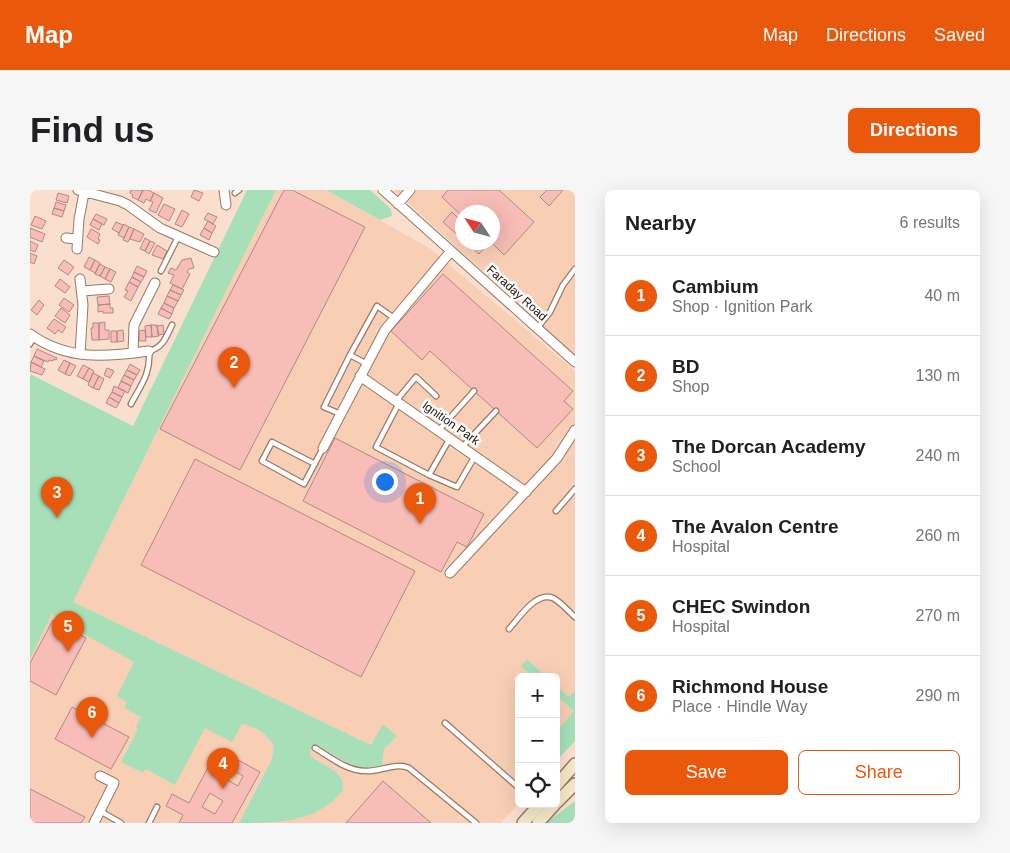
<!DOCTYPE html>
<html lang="en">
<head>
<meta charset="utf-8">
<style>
	body { margin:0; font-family:Arial,sans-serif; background:#f6f6f6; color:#202124 }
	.controls { position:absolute; right:15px; bottom:15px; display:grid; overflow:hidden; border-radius:8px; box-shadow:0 5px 20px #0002 }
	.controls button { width:45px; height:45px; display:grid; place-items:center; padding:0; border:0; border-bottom:1px solid #e0e0e0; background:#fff; color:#202124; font:25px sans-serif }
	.compass { position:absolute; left:425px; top:15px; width:45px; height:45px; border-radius:50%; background:#fff; box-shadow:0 5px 20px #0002; rotate:306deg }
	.you { position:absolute; left:354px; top:291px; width:18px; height:18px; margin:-12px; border:4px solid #fff; border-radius:50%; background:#1a73e8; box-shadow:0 0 0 8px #1a73e833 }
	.badge { display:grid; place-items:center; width:32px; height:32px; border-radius:50%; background:#ea580c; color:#fff; font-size:16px; font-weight:700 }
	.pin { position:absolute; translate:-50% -41px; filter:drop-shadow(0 1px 2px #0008) }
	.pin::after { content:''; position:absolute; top:26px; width:18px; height:15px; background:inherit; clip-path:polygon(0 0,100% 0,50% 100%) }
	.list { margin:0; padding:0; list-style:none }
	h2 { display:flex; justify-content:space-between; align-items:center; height:65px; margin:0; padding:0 20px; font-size:21px }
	h2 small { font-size:16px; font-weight:400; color:#757577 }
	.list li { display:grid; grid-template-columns:32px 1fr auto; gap:15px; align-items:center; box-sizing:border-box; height:80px; padding:0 20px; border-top:1px solid #e0e0e0 }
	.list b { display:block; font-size:19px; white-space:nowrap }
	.list p { margin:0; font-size:16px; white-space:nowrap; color:#757577 }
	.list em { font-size:16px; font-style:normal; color:#757577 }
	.actions { display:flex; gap:10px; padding:15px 20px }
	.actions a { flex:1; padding:11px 0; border:1px solid #ea580c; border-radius:8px; text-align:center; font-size:18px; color:#ea580c }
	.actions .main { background:#ea580c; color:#fff }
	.icon { flex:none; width:28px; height:28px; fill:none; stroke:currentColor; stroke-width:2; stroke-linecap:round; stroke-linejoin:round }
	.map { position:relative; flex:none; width:545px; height:633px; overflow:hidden; border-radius:8px }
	header { display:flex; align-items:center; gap:30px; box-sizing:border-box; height:70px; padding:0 25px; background:#ea580c; color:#fff }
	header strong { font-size:24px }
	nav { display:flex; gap:28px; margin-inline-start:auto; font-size:18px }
	.intro { display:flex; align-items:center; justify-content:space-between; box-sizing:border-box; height:120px; padding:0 30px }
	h1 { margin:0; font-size:35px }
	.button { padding:12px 22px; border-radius:8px; background:#ea580c; color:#fff; font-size:18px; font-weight:700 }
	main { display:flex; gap:30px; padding:0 30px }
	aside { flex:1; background:#fff; border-radius:8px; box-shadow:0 5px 20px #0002 }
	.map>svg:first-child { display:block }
	.built { fill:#f8cfb5; fill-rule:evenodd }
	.green { fill:#a7e0b8 }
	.building { fill:#f9bdb7; stroke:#b08985; fill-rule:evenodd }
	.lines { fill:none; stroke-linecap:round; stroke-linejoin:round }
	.service-casing { stroke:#987966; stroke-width:7 }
	.minor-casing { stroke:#987966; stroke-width:11 }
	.secondary-casing { stroke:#987966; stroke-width:14 }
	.service { stroke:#fff; stroke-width:4.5 }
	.minor { stroke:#fff; stroke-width:9 }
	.secondary { stroke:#f4e8c8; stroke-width:11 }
	.labels { text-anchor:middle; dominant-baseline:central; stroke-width:5; stroke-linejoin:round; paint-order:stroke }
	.street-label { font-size:12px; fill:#1e120a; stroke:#fff }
</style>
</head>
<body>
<header>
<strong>Map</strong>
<nav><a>Map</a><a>Directions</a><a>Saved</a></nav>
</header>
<div class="intro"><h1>Find us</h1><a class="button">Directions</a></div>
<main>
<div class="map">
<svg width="545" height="633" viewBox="0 0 545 633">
	<rect width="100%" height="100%" fill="#fbdfce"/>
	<path class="built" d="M246,0H296L401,59L545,181V551L526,571V487H489V613L471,633H0V469L27,415L341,555L43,412Z
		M364,0H545V165ZM432,22H462V52H432Z"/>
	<path class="green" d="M217,0H246L43,412L341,555L353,534L367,546L354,559L352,577L345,584L335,583L285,554L280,559L281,567L305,581L312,589L313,600C287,633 248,633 209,633L242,569L244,556C235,542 228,538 212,534L202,552L175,538L145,595L116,579L113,583L91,572L108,539L106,537L111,527L94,518L97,512L87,506L104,472L50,442L22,424L0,469V184L103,236Z
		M296,0H340L361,19L362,26L350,30Z
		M497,469L516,487H503L491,476Z
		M526,496L539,507L545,501V551L526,571V542L544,521L526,505Z
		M545,611V633H516Z"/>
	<path class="building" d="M101,0H113L108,10L102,7L103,5L100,3Z
		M113,0H118L124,3L120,11L116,9L114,13L108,10Z
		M164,0L173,3L169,11L161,7Z
		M254,0H262L335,37L210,280L130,239Z
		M418,0H469L504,32L474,65L461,52H462V22H432V26L412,7Z
		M517,0H533L519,16L510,7Z
		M28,3L39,6L37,13L26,10Z
		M124,3L133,8L126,23L119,20L123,12L120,11Z
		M26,12L36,15L34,21L24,18Z
		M134,14L145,19L139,31L128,25Z
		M24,18L34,21L32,27L22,24Z
		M152,20L159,24L152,37L145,34Z
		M422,22L432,32V49L413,32Z
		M178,23L187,27L183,34L174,29Z
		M66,24L77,29L74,35L63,29Z
		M5,26L16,31L12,39L1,35Z
		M63,29L72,34L69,40L60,35Z
		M178,31L186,36L182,43L174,38Z
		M86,32L93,35L89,43L82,39Z
		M94,34L99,37L94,48L88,45Z
		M99,37L104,39L98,52L93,50Z
		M0,38L15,44L12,52L0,47Z
		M174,38L182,43L179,50L170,45Z
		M61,39L70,44L68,49L70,50L68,54L57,47Z
		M104,39L114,44L110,52L100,49Z
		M115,48L120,51L115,61L110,59Z
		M0,51L8,55L5,62L0,60Z
		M120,51L125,53L119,64L115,61Z
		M436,52H456L458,54L449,64Z
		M127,55L137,61L133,69L122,65Z
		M0,63L7,66L4,74L0,72Z
		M59,67L65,70L60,80L54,77Z
		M161,68L164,78L159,79L157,82L160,84L152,99L140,93L144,85L138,83L141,78L146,80L152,70Z
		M34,70L44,77L38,85L28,78Z
		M65,70L70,73L65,83L60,80Z
		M70,74L75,77L70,86L65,84Z
		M107,76L117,81L114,87L104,82Z
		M75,77L80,79L75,89L70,86Z
		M80,79L86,82L81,92L75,89Z
		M104,82L114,87L111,92L102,87Z
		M413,84L543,201L534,211L543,219L507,258L400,161L392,170L361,141Z
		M102,87L111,92L108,97L99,92Z
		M30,89L40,97L35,103L25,96Z
		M99,92L108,97L101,111L94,107L98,101L95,100Z
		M143,95L154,100L151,105L140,100Z
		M140,100L151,105L148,111L137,106Z
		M79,106L80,114L68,115L67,107Z
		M137,106L148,111L144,118L134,113Z
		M34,108L44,115L39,122L29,115Z
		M9,110L14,115L7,125L1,120Z
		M134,113L144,118L142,124L131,118Z
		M80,114V118H83V123H73V121L68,122V115Z
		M31,118L40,125L35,133L25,126Z
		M131,118L142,124L139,129L128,124Z
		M24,129L36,137L32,143L28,140L25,144L17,138Z
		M75,132V140H79V149L69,150V133Z
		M63,133H69V150H62L61,138H63Z
		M121,135L122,147H116L115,136Z
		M121,135H127L129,146L122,147Z
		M133,135L134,144L128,145L127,136Z
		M93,140L94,151L87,152V141Z
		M115,140L116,151H109V141Z
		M81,141H87V152H81Z
		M7,159L27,168L26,170L24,169L23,171L19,170L18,172L4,166Z
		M4,166L14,171L11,177L1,172Z
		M34,170L40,173L35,184L28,180Z
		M1,172L15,179L12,185L0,181Z
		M40,173L46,176L40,186L35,184Z
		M100,174L110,180L107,185L97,180Z
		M53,175L59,178L53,189L47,186Z
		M59,178L64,181L59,192L53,189Z
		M77,178L84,181L80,188L74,185Z
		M97,180L107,185L104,190L94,185Z
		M63,183L69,186L63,198L58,195Z
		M94,185L104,190L101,196L91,191Z
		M69,186L74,189L69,200L63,198Z
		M91,191L101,196L98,203L88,198Z
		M84,196L95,201L92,207L82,202Z
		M82,202L92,207L89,213L79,207Z
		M79,207L89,213L86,218L76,213Z
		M305,248L454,324L437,357L427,352L411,382L273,311Z
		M165,269L385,381L331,487L111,375Z
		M23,430L56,448L26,505L0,491V473Z
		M42,517L99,547L81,579L25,549Z
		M188,559L230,582L202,633H149L153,625L136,616L142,604L159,613ZM195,575L213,586L208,596L189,585ZM180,603L193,611L185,624L172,617Z
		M353,591L401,633H316Z
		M0,599L55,627L51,633H0Z"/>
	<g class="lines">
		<g class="service-casing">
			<path id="service" d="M205,3L209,0
				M131,81L148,47
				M507,138L520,122L533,95L545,79
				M0,154L4,147
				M320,165L347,116L364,128
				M366,211L386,187L406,206
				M369,213L346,257L399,285
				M101,214C111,195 121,183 119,161C133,158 136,147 142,135
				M310,224L294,217L320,165L337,174
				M409,240L444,201
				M420,248L399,285L427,297L445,266
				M432,257L466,221
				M285,274L242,252L232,271L274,294L293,258
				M526,321L545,299
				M479,439C489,428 506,401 523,408C531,412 539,422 545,427
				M415,533L489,598
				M285,558C300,567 317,581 335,581C350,582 365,572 379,578L446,633
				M70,621L91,633
				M119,633L127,617"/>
		</g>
		<g class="minor-casing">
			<path id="minor" d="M48,0L90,11L98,15L130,38L184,62
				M194,0L196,15
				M353,0L545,172
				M368,14L380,0
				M36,48L47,49
				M47,59L49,29L54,3
				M52,101L79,99
				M0,144C37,171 76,167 119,161
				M103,163L104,135L125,93
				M50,164L53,115L50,89
				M330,186L496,302
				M293,258L355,140L421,61
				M420,383L527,268L545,240
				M64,633L84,593L70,586"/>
		</g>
		<g class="secondary-casing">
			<path id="secondary" d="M526,596L545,574
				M526,613L545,594
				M493,633L510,614
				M508,633L525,614"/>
		</g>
		<use href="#service" class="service"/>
		<use href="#minor" class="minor"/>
		<use href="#secondary" class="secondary"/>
	</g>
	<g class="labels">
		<g class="street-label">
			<text transform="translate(487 103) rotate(42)">Faraday Road</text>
			<text transform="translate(421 233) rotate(35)">Ignition Park</text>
		</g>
	</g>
</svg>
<div class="controls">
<button>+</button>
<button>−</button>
<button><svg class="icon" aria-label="locate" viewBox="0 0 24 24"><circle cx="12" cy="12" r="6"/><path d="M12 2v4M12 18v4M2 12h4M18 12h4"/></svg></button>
</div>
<svg class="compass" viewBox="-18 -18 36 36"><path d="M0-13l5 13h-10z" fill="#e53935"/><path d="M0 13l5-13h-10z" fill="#757577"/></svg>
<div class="you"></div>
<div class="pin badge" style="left:390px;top:334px">1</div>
<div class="pin badge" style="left:204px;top:198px">2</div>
<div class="pin badge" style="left:27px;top:328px">3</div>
<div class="pin badge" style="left:193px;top:599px">4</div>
<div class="pin badge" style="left:38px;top:462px">5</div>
<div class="pin badge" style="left:62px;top:548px">6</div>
</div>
<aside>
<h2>Nearby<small>6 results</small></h2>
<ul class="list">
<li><span class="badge">1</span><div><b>Cambium</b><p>Shop · Ignition Park</p></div><em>40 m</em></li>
<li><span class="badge">2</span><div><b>BD</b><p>Shop</p></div><em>130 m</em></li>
<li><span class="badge">3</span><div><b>The Dorcan Academy</b><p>School</p></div><em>240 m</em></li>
<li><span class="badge">4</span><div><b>The Avalon Centre</b><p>Hospital</p></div><em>260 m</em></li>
<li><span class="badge">5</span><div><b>CHEC Swindon</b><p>Hospital</p></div><em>270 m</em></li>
<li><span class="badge">6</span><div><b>Richmond House</b><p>Place · Hindle Way</p></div><em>290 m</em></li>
</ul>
<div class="actions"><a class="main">Save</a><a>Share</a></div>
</aside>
</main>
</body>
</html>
